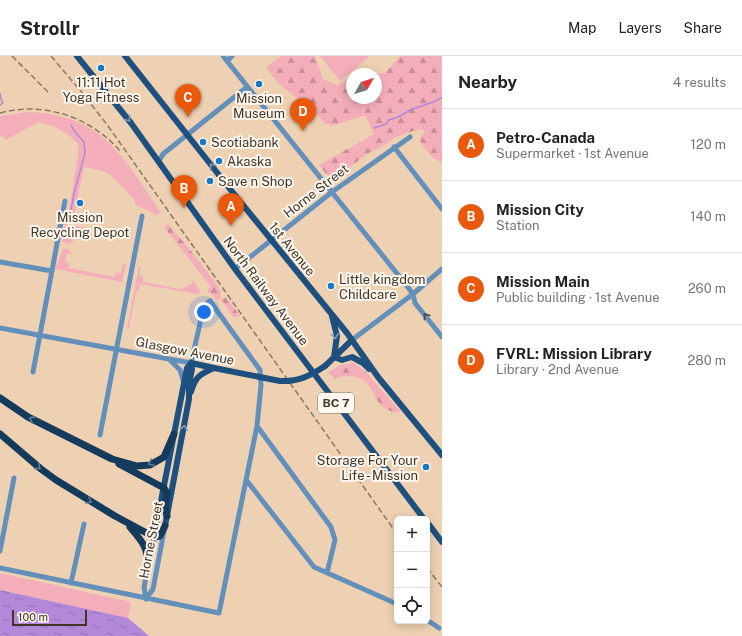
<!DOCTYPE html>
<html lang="en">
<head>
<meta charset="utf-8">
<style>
	body { margin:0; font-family:"Public Sans",sans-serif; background:#f6f6f6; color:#222 }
	.controls { position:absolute; right:12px; bottom:12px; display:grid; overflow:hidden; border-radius:6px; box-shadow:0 2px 10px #0003 }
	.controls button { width:36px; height:36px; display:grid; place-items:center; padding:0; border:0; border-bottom:1px solid #e0e0e0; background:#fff; color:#222; font:20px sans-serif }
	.compass { position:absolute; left:346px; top:12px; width:36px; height:36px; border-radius:50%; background:#fff; box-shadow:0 2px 10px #0003; rotate:51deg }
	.scale { position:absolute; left:12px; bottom:10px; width:75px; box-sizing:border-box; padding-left:4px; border:2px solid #403529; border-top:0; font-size:11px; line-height:14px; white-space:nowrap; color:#403529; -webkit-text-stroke:3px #fff6ed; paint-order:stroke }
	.you { position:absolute; left:204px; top:256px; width:14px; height:14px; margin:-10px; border:3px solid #fff; border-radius:50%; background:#1a73e8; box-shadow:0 0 0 6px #1a73e833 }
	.badge { display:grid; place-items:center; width:26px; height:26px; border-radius:50%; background:#ea580c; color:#fff; font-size:13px; font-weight:700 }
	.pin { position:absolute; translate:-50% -33px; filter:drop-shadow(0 1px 2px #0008) }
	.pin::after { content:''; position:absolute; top:21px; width:14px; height:12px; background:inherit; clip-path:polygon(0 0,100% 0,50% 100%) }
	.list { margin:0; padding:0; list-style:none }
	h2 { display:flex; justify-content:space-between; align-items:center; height:52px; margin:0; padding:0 16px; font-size:17px }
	h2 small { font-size:13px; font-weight:400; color:#767676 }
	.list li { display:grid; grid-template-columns:26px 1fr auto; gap:12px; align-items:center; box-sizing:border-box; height:72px; padding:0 16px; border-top:1px solid #e0e0e0 }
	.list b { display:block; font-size:15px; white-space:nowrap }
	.list p { margin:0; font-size:13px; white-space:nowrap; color:#767676 }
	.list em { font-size:13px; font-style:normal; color:#767676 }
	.icon { flex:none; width:22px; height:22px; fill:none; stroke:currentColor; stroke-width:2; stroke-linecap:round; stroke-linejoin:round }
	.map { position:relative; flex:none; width:442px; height:580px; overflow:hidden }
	header { display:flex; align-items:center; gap:24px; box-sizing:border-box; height:56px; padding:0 20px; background:#fff; border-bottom:1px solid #e0e0e0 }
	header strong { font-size:19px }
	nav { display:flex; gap:22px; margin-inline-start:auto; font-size:14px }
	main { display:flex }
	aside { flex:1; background:#fff }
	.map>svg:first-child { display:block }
	.green { fill:#f4aeb9 }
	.forest { fill:url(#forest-firs) }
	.water { fill:url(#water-ripples) }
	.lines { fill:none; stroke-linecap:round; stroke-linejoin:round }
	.stream { stroke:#b388d8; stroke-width:1.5 }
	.minor { stroke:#638fbb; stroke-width:5 }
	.major { stroke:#1d507e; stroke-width:6 }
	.highway { stroke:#153b5c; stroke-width:7 }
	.rail { stroke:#8a7764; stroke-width:1.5; stroke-dasharray:6 3; stroke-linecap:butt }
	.major-bridge { stroke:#1d507e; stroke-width:6 }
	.oneway { stroke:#839bb0 }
	.oneway2 { stroke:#474746 }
	.oneway3 { stroke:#677c8f }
	.poi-dot { fill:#1779c5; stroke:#fff6ed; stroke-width:1.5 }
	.labels { text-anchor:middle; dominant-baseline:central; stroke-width:4; stroke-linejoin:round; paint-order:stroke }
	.shield { fill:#fff6ed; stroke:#796f64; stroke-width:1 }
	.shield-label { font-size:12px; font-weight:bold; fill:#403529 }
	.poi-label { font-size:13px; fill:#403529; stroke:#fff6ed; text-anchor:start }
	.street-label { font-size:13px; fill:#403529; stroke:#fff6ed }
</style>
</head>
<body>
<header>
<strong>Strollr</strong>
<nav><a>Map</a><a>Layers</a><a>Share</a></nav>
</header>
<main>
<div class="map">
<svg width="442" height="580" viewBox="0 0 442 580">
	<defs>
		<pattern id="forest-firs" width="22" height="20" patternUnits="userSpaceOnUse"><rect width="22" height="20" fill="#f4aeb9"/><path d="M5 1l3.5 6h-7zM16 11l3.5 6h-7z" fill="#c78e96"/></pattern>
		<pattern id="water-ripples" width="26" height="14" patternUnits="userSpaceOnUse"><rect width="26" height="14" fill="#b388d8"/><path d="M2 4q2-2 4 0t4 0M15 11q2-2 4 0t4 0" fill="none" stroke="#9370af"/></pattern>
	</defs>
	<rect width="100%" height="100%" fill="#eed1b3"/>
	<path class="green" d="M320,0H370L340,25Z
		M26,56C103,58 123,100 161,157L157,159L136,149L133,142L108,117L98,114L84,111L74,160L68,159L78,101V88C67,75 55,70 38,66L6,84L0,79V60Z
		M65,168L129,181H124L76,172L75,176H72L70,183L74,184L70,188L65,187L62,185Z
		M63,193H67L70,194L71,198L67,197L65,206L70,207L69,212L115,221L116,216L121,217L123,207L126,208L122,226L55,213Z
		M139,211H141L139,220L143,221V226L181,233L192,228L191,225H193L201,236L197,238L140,228L139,234L136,235L129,273L127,272Z
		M0,517L131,546L128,562L0,534Z"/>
	<path class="forest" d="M281,0H315L323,23L337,29L352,21V42H376V18L385,17L400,0H442V107L431,100L419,84L425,75L419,73L396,81L386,88L367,98L332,125L319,109L374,78L365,59L332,70L324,67L313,52L294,40L279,28L266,11Z
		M168,168C187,190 205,211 221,235L220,240L222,243L226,241L240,260L233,261L221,243L217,245L213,239L207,235L211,231L164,171Z
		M354,307L365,315L401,356C392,358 382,352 377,344C374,340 373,334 369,330C362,319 345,318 335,323L328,316L341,309Z"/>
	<path class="water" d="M0,534L128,562L149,580H0Z"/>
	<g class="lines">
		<path class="stream" d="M0,37L1,43L3,47L0,49
			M71,69L75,76L84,86L85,97L74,138L71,154
			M374,72L386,68L389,64L398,61L410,54L436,45L442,41"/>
		<path class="minor" d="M223,0L407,230L413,238L415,247L442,281
			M227,5L232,0
			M394,91L442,153
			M159,105L163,98L247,31
			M0,206L52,215
			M235,213L332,136L410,81
			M0,272L191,307L204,250L210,245L260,314L261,329L257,370L219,557L0,512
			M352,284L413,238L442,213
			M170,304L180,314L184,327
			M33,316L65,145
			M257,370L331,471L335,484L327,517
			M100,379L142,160
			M247,425L314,511L397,548
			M0,495L14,422
			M71,527L84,468
			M146,543L153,533L164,475
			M146,543L144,531L154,481
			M427,564L439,572"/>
		<path class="major" d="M77,0L131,67L235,213L424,463
			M125,0L230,133L347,277L378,321L442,399
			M332,260L337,280L334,301
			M334,301L342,304L352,301L363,307L369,313
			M191,307L214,312
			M325,310L352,284
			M191,336C195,321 200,318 214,312
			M427,466L442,486
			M165,470L189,343V328L192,313L191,307
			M154,481L184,327L187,312L191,307"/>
		<path class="highway" d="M0,342L28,361L112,403L137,410L150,409L164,401L174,378
			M0,378L41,413L56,424L115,460L154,481L160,480L165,470
			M119,408L164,432L167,437L165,449L167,460
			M130,471C141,484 148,491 148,509"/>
		<path class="rail" d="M12,0L48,36
			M51,0L84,39L108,70L397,478
			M0,57C43,45 91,61 120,95
			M427,512L442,531"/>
		<path class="major-bridge" d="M214,312L280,325C298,326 310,320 325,310"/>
	</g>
	<defs><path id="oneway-chevron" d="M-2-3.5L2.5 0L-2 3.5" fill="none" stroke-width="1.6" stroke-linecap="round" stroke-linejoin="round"/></defs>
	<g class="oneway">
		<use href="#oneway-chevron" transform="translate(128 63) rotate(52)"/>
		<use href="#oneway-chevron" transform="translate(212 110) rotate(-128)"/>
		<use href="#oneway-chevron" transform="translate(335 280) rotate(83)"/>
		<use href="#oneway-chevron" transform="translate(184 372) rotate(-80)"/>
	</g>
	<use class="oneway2" href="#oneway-chevron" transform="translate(426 260) rotate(-128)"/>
	<g class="oneway3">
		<use href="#oneway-chevron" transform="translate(32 363) rotate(-152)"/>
		<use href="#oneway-chevron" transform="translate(151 407) rotate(159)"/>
		<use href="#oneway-chevron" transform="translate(38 411) rotate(39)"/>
		<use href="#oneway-chevron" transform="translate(89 445) rotate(31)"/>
	</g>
	<g class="poi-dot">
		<circle cx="101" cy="12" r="4"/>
		<circle cx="259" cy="28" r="4"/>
		<circle cx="203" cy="86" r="4"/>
		<circle cx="219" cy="105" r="4"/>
		<circle cx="210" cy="125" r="4"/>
		<circle cx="80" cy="147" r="4"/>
		<circle cx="331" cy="230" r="4"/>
		<circle cx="426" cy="411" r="4"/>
	</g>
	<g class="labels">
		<rect class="shield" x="318" y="337" width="36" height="20" rx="3"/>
		<g class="shield-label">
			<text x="336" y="347">BC 7</text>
		</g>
		<g class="poi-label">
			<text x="101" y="26" text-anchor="middle">11:11 Hot<tspan x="101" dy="15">Yoga Fitness</tspan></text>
			<text x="259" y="42" text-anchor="middle">Mission<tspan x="259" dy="15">Museum</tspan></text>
			<text x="211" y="86">Scotiabank</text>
			<text x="227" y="105">Akaska</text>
			<text x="218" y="125">Save n Shop</text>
			<text x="80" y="161" text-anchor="middle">Mission<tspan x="80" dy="15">Recycling Depot</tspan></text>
			<text x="339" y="223">Little kingdom<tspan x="339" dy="15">Childcare</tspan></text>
			<text x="418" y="404" text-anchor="end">Storage For Your<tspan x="418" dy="15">Life - Mission</tspan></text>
		</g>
		<g class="street-label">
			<text transform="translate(316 135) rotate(-38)">Horne Street</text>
			<text transform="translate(292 193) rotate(51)">1st Avenue</text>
			<text transform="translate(266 235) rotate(53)">North Railway Avenue</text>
			<text transform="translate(185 295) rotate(11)">Glasgow Avenue</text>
			<text transform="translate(151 484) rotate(-79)">Horne Street</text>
		</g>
	</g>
</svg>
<div class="controls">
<button>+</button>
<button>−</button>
<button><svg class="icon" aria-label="locate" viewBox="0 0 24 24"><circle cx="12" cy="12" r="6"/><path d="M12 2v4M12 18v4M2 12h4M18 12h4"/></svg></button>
</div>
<svg class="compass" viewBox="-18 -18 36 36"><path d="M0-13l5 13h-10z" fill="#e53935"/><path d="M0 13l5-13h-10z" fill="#767676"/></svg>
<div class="scale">100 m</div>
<div class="you"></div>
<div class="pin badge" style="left:231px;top:170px">A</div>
<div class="pin badge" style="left:184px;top:152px">B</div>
<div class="pin badge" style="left:188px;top:61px">C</div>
<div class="pin badge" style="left:303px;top:75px">D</div>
</div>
<aside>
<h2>Nearby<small>4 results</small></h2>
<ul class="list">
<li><span class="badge">A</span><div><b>Petro-Canada</b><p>Supermarket · 1st Avenue</p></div><em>120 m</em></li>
<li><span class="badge">B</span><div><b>Mission City</b><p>Station</p></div><em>140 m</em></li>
<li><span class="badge">C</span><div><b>Mission Main</b><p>Public building · 1st Avenue</p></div><em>260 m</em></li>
<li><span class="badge">D</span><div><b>FVRL: Mission Library</b><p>Library · 2nd Avenue</p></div><em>280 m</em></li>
</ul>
</aside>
</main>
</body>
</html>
